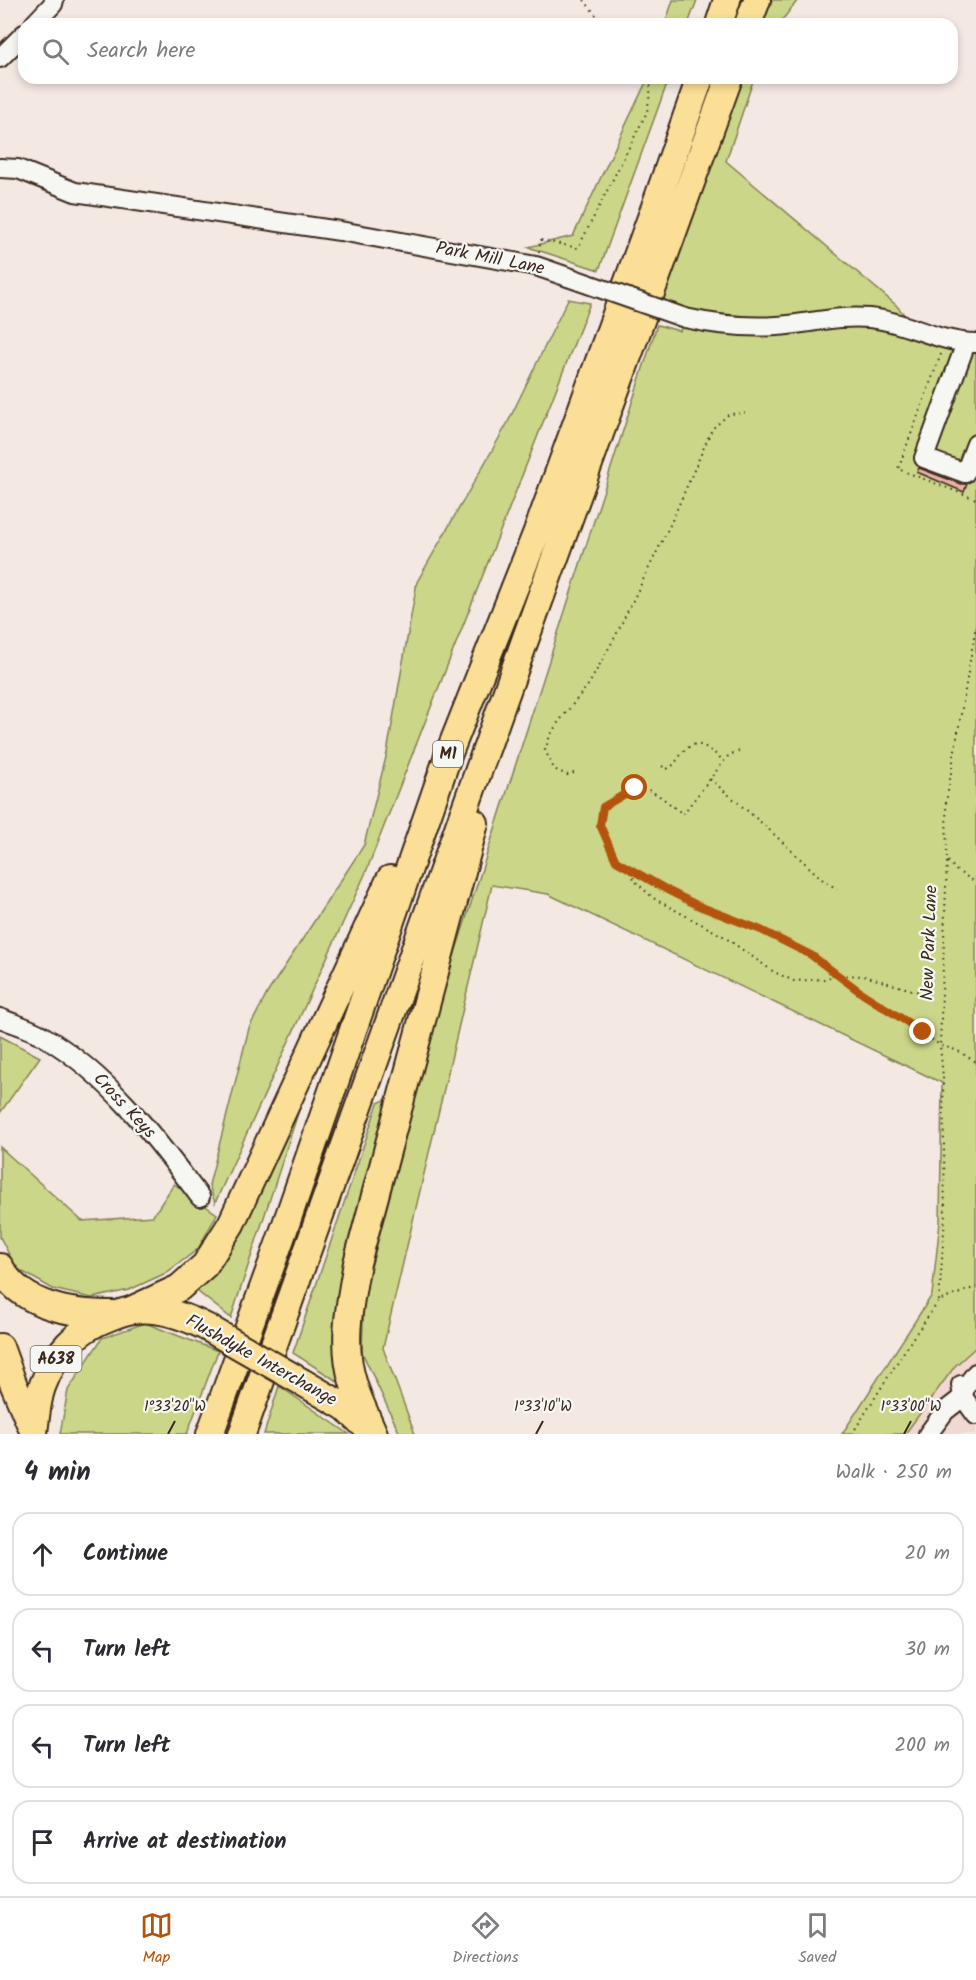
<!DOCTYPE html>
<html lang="en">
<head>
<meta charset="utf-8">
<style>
	body { margin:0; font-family:Kalam,sans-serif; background:#f7f7f7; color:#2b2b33 }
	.stop { position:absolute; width:18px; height:18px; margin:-14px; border:4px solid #b45309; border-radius:50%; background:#fff }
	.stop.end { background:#b45309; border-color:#fff; box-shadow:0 2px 6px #0008 }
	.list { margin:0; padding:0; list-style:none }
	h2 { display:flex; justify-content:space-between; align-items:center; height:78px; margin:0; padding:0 24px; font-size:26px }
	h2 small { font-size:20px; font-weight:400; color:#7c7c81 }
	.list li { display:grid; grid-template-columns:39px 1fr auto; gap:18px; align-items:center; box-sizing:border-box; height:84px; margin:0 12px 12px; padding:0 12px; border:2px solid #e1e1e2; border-radius:18px }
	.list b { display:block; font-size:22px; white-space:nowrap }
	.list em { font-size:20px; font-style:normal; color:#7c7c81 }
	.icon { flex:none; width:33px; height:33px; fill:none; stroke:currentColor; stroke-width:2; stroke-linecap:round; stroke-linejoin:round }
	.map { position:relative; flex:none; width:976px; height:1434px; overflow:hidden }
	.search { position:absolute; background:#fff; box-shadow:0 3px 9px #0003; left:18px; right:18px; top:18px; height:66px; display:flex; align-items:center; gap:15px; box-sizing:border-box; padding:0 21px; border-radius:18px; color:#7c7c81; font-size:22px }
	.sheet { height:462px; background:#fff }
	nav { display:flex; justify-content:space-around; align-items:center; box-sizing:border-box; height:84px; border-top:2px solid #e1e1e2; background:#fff; font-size:16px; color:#7c7c81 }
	nav a { display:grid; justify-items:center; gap:3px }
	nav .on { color:#b45309 }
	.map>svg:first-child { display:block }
	.built { fill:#f1d8d1 }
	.green { fill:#cbd689; stroke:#838054; stroke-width:1.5 }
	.building { fill:#ebb1a7; stroke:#3b2a1e; stroke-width:1.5 }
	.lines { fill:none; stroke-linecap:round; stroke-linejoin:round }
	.minor-casing { stroke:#3b2a1e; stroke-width:22 }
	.highway-casing { stroke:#3b2a1e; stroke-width:30 }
	.path { stroke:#3b2a1e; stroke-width:2; stroke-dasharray:1.5 4.5; stroke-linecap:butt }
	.minor { stroke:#f6f6f2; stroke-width:18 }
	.highway { stroke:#fbdf96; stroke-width:26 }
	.minor-bridge-casing { stroke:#3b2a1e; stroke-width:22; stroke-linecap:butt }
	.highway-bridge-casing { stroke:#3b2a1e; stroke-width:30; stroke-linecap:butt }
	.minor-bridge { stroke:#f6f6f2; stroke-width:18 }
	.highway-bridge { stroke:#fbdf96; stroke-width:26 }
	.route { stroke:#b45309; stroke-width:8 }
	.ticks { fill:none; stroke:#3b2a1e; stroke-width:2 }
	.labels { text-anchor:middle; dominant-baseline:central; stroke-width:4.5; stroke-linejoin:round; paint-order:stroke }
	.shield { fill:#f6f6f2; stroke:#73675e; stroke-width:1.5 }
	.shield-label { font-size:16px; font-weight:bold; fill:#3b2a1e }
	.street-label { font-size:18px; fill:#3b2a1e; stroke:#f6f6f2 }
	.ticks-label { font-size:15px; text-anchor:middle; fill:#3b2a1e; stroke:#f6f6f2; stroke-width:4.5; stroke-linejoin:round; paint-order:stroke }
</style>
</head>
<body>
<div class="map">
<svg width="976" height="1434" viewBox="0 0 976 1434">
	<rect width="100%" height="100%" fill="#f4e8e3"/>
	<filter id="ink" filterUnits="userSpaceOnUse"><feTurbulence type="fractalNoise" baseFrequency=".0167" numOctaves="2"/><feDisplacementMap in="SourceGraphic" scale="12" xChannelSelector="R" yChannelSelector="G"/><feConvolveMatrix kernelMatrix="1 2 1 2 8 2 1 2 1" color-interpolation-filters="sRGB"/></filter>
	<g filter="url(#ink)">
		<path class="built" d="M976,1347V1434H905L955,1366Z"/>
		<path class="green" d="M673,0H697L688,24H665Z
			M769,0H798L779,24H760Z
			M648,78H669L599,270L528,247L573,236Z
			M739,78H754L726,161L896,305L908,319L712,317L660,302Z
			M568,299L590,303L366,872L215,1203L209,1185L249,1028L268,992L364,845L387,753L417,582L507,424Z
			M845,317L976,343V1347L955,1366L905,1434H842L932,1295L940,1222L942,1083L548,894L492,885L383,1348L415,1434H400L362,1352L364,1294L446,981L657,325L680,331L685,318L714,324Z
			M0,1036L40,1057L0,1113Z
			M317,1055L231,1318L197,1291L227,1250Z
			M389,1098L346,1260L334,1318L340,1383L293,1353L378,1103Z
			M0,1147L82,1221L153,1216L174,1184L217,1214L198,1249L166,1273L129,1290L92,1298L53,1289L16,1268L0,1237Z
			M145,1323L218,1351L187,1434H60L68,1390L102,1338Z
			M279,1386L349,1434H264Z"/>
		<path class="building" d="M919,468L961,484H967L964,492L917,472Z"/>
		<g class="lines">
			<g class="minor-casing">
				<path id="minor" d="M34,24L53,4L54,0
					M0,58L24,34
					M0,168L18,169L75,192L340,231L536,266L568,277
					M685,318C716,325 746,328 777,326C808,324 838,315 869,318C906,321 938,343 976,343
					M966,343L924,458L965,473L976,444
					M0,1018C14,1024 30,1028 43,1036C109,1075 155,1137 200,1197
					M961,1385L963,1397L976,1415
					M928,1434L945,1411L963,1397L965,1387L976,1373"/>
			</g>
			<g class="highway-casing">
				<path id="highway" d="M719,24L727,0
					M748,24L757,0
					M0,1267C22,1307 71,1314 113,1314
					M131,1310L179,1288L205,1265L231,1224L390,879
					M0,1347L13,1383L34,1433
					M302,1382L345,1407L367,1428
					M34,1433C36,1418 37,1401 42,1387C54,1354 77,1329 110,1317C117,1314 125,1311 133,1310C159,1307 185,1316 208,1328
					M210,1434L279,1244L449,753L538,529L653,212L700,78
					M242,1434L524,643L729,78
					M374,1434C367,1417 358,1400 353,1382C341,1344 350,1302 357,1263L475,823"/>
			</g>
			<path class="path" d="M584,0L603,24
				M539,252L541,240L578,248L647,112L651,87L644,78
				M941,354L898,469L976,499
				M739,751L729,755L724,761L683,814C670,805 653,787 637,788C629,789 611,802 603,807L600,825L616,861L669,891L699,906L761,930L811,955L849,984L900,1018L940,1045L958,1051L976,1062
				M662,766L667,769C674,766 676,761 680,756C696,734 707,748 723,760
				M574,773L567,775L554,769L545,750L550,736L557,724L589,684L615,637L670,525L712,429L729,414L745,413
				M710,779L764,825L823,880L837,889
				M948,861L957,871L976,882
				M630,872L636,882L653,898L723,936L774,972L794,981L825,979L837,975L864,976L933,996
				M939,1301L945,1218L943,1077L940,1045L947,861L946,803L976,625
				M852,1434L912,1339L939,1301L976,1287"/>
			<use href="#minor" class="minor"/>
			<use href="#highway" class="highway"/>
			<g class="minor-bridge-casing">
				<path id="minor-bridge" d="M568,277L685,318"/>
			</g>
			<g class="highway-bridge-casing">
				<path id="highway-bridge" d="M208,1328L302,1382"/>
			</g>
			<use href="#minor-bridge" class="minor-bridge"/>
			<use href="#highway-bridge" class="highway-bridge"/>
		</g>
	</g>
	<g class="lines" filter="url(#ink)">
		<path class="route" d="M635,788L603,807L600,825L616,861L669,891L699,906L761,930L811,955L863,994L923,1032"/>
	</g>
	<path class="ticks" d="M168,1434L175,1421M536,1434L543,1421M904,1434L911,1421"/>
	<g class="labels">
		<g class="shield">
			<rect x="433" y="741" width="30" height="26" rx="4.5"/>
			<rect x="30.5" y="1346" width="51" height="26" rx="4.5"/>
		</g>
		<g class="shield-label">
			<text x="448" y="754">M1</text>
			<text x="56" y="1359">A638</text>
		</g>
		<g class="street-label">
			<text transform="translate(490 259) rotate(11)">Park Mill Lane</text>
			<text transform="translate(930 943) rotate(-88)">New Park Lane</text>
			<text transform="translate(124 1106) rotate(47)">Cross Keys</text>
			<text transform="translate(261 1361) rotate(29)">Flushdyke Interchange</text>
		</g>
	</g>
	<g class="ticks-label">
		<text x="175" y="1411">1°33'20"W</text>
		<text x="543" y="1411">1°33'10"W</text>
		<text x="911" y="1411">1°33'00"W</text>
	</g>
</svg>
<div class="stop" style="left:635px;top:788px"></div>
<div class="stop end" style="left:923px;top:1032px"></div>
<div class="search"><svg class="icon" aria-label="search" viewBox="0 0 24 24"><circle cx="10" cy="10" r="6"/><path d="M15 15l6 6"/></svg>Search here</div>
</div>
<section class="sheet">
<h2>4 min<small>Walk · 250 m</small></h2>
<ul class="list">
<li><svg class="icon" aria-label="ahead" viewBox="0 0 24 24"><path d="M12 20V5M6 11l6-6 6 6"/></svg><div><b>Continue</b></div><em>20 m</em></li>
<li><svg class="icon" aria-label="left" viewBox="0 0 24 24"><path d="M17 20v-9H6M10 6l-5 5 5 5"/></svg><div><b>Turn left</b></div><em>30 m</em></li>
<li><svg class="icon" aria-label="left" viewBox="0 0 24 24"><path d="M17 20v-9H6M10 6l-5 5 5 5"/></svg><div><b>Turn left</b></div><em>200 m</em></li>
<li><svg class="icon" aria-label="arrive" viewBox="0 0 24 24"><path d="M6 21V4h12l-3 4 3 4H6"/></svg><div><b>Arrive at destination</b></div></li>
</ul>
</section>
<nav>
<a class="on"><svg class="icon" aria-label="map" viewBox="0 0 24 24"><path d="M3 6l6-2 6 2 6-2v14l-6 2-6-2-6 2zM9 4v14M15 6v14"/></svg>Map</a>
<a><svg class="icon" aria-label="directions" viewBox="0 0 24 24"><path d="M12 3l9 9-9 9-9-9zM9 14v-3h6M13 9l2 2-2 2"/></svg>Directions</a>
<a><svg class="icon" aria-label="saved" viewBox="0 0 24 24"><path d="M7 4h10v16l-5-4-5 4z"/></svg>Saved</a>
</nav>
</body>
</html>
